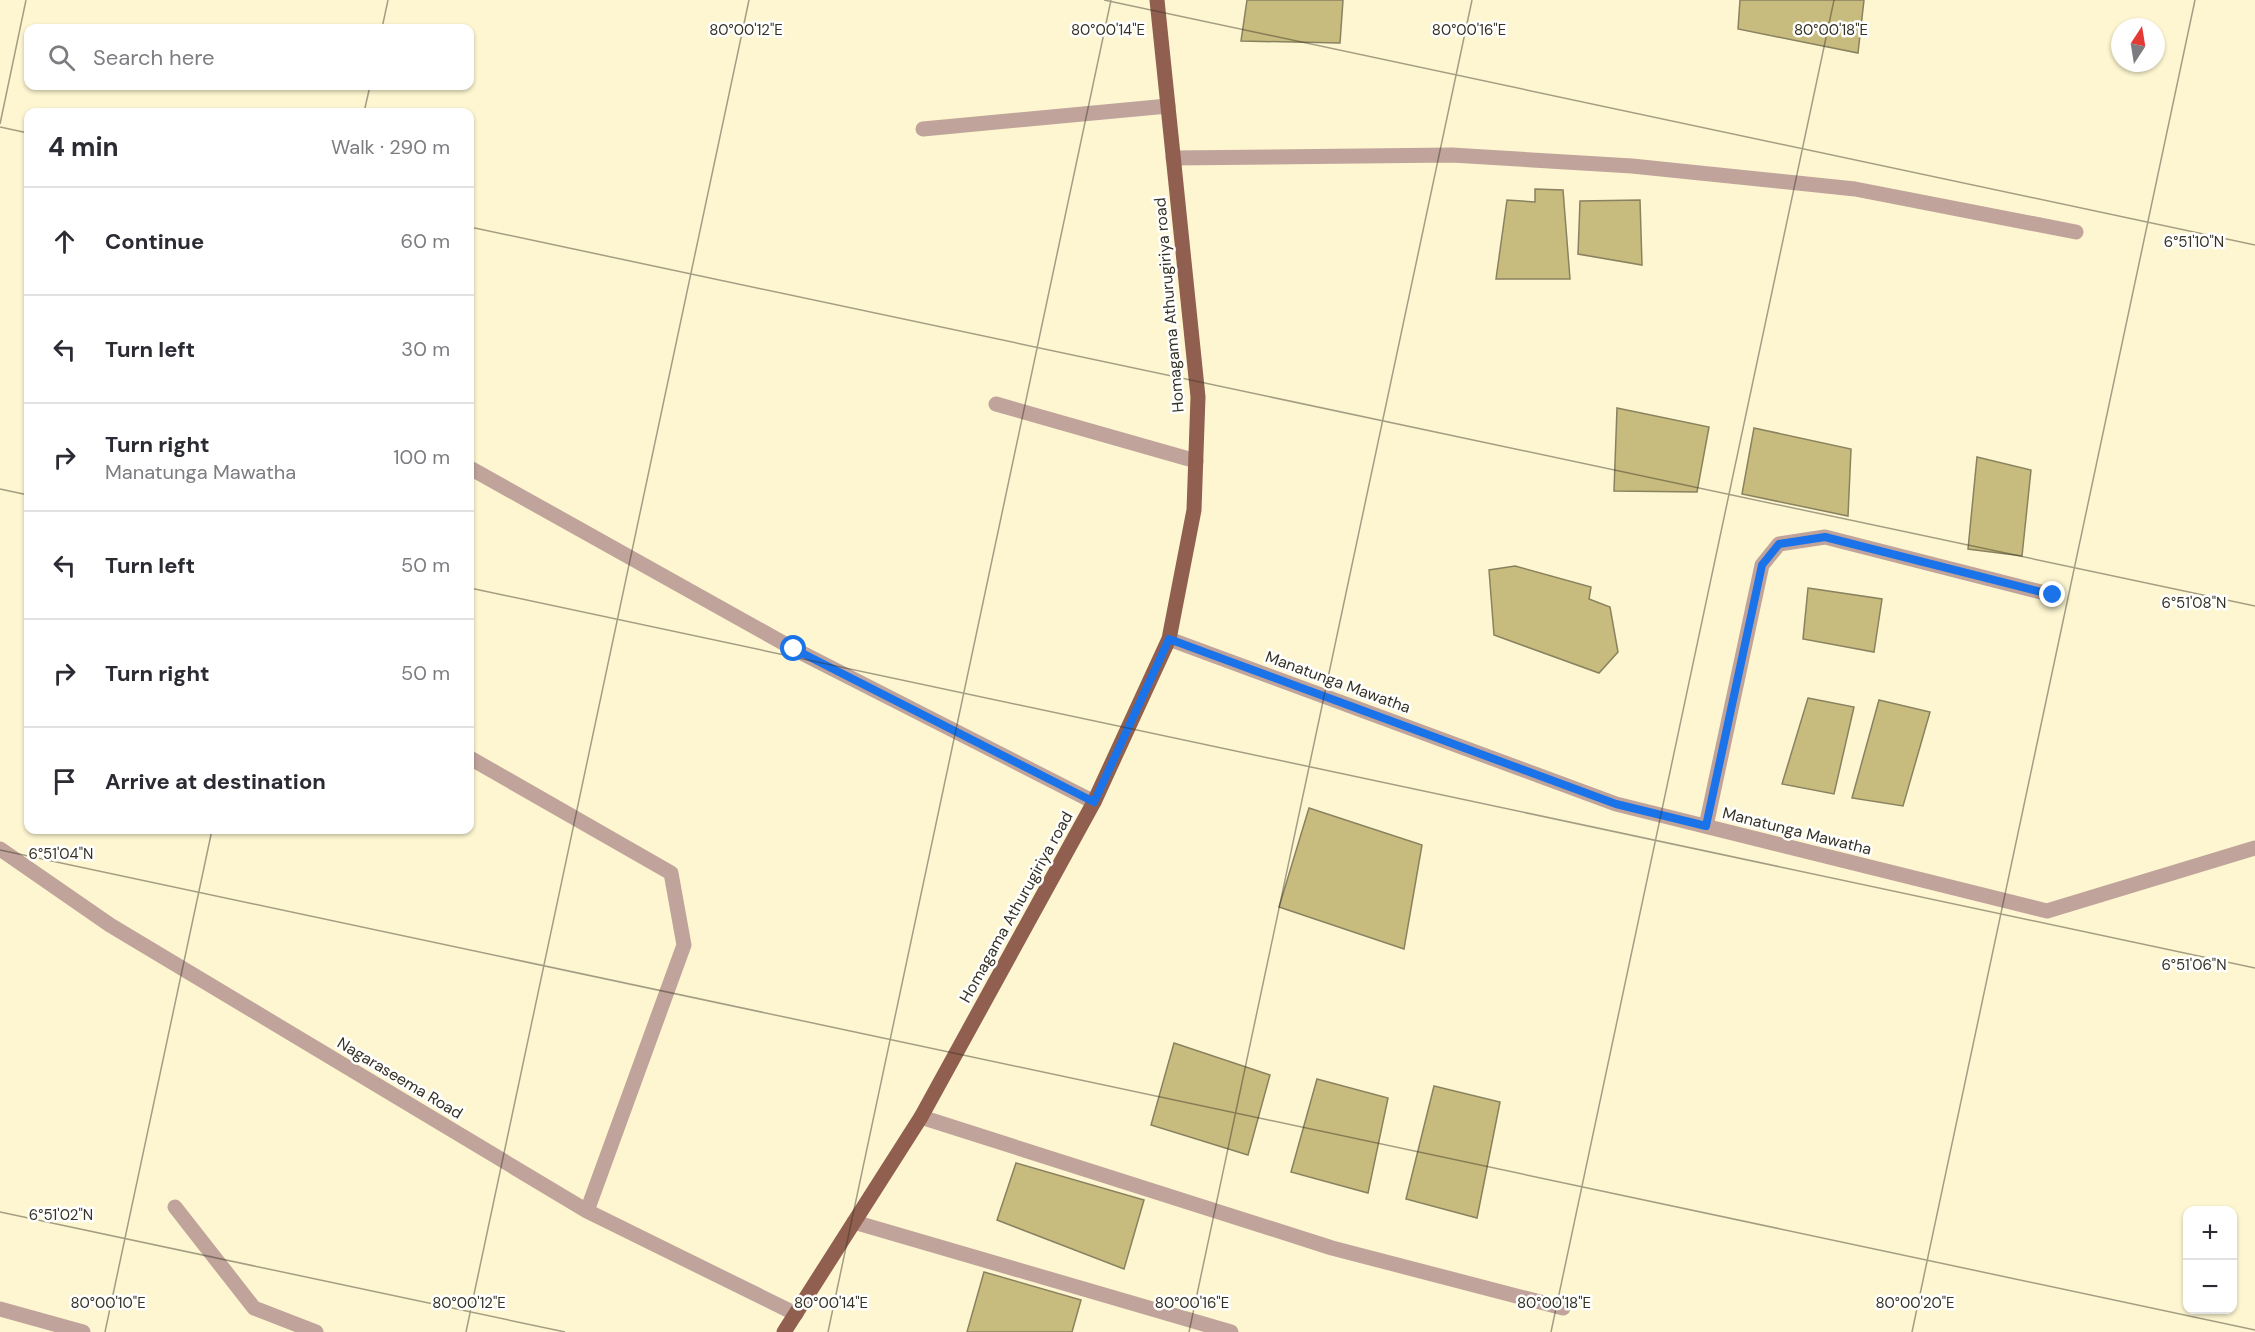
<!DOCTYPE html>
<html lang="en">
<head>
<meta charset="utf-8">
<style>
	body { margin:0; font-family:"DM Sans",sans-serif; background:#f2f2f3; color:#2b2b33 }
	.controls { position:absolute; right:18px; bottom:18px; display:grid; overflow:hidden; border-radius:12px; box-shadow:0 2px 4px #0004 }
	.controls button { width:54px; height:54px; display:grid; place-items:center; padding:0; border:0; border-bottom:2px solid #e1e1e2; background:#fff; color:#2b2b33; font:30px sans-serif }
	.compass { position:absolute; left:2111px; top:18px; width:54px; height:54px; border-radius:50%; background:#fff; box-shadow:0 2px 4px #0004; rotate:12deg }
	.stop { position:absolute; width:18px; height:18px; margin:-14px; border:4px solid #1a73e8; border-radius:50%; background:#fff }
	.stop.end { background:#1a73e8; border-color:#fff; box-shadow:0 2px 6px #0008 }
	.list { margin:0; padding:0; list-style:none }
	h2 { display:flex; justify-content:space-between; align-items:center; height:78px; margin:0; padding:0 24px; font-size:26px }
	h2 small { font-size:20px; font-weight:400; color:#7c7c81 }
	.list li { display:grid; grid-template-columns:39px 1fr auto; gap:18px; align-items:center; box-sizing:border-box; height:108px; padding:0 24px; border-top:2px solid #e1e1e2 }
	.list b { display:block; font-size:22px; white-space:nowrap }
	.list p { margin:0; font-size:20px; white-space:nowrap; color:#7c7c81 }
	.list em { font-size:20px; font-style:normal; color:#7c7c81 }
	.icon { flex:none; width:33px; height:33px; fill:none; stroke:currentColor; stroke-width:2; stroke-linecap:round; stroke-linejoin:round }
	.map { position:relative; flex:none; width:2255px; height:1332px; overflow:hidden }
	.search { position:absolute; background:#fff; box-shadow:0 2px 4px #0004; left:24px; top:24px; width:450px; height:66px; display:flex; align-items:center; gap:15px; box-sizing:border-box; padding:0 21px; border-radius:12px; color:#7c7c81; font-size:22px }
	.panel { position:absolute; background:#fff; box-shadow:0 2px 4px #0004; left:24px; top:108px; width:450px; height:726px; border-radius:12px }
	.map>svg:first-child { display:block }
	.building { fill:#c8bb7e; stroke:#898260; stroke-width:1.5 }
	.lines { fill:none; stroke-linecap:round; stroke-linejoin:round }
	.service { stroke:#c0a39a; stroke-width:15 }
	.minor { stroke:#c0a39a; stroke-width:15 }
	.primary { stroke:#905f4f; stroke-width:15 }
	.route { stroke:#1a73e8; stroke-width:8 }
	.ticks { fill:none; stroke:#363325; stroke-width:1.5; stroke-opacity:0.45 }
	.labels { text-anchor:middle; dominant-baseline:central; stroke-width:5; stroke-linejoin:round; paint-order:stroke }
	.street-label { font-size:16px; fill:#363325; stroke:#fff }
	.ticks-label { font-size:15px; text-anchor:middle; fill:#363325; stroke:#fff; stroke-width:5; stroke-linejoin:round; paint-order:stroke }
</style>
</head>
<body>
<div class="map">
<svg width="2255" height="1332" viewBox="0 0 2255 1332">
	<rect width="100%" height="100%" fill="#fdf6d0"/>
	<path class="building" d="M1247,0H1343L1340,43L1241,41Z
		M1740,0H1864L1858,53L1738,29Z
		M1535,189L1563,190L1570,279H1496L1507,200L1535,202Z
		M1640,200L1642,265L1578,254L1580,201Z
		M1617,408L1709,427L1697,492L1614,491Z
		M1754,428L1851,449L1848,516L1742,494Z
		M1977,457L2031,470L2022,556L1968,549Z
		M1515,566L1591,587L1589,599L1610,607L1618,652L1599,673L1494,635L1489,570Z
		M1808,588L1882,599L1874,652L1803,639Z
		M1808,698L1854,707L1834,794L1782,784Z
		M1879,700L1930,712L1903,806L1852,798Z
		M1309,808L1422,845L1404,949L1279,907Z
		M1174,1043L1270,1075L1248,1155L1151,1125Z
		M1317,1079L1388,1098L1368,1193L1291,1172Z
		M1434,1086L1500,1102L1477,1218L1406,1199Z
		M1016,1163L1144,1200L1124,1269L997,1220Z
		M984,1272L1081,1300L1072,1332H967Z"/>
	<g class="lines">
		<path class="service" d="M923,129L1168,106
			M996,404L1196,461
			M1706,826L1762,565L1779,544L1825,537L2053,595"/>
		<path class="minor" d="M1173,158L1452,155L1632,166L1855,189L2076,232
			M470,468L794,649L1094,802
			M1169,639L1616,804L2047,911L2255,848
			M470,758L671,873L684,945L587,1211
			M0,849L110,925L587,1211L796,1314
			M921,1117L1332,1248L1563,1308
			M175,1207L254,1308L316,1332
			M854,1222L1231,1332
			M0,1309L83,1332"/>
		<path class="primary" d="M784,1332L921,1117L1094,802L1169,639L1194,510L1198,397L1157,0"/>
	</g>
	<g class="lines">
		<path class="route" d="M794,649L1094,802L1169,639L1616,804L1706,826L1762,565L1779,544L1825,537L2053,595"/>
	</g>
	<path class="ticks" d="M1104,0L2255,245M382,28L388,0M364,112L370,86M0,124L26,0M0,127L28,133M470,227L2255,606M0,489L28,495M470,588L2255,968M0,850L2255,1330M0,1212L565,1332M105,1332L212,830M466,1332L749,0M828,1332L1111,0M1189,1332L1472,0M1551,1332L1834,0M1912,1332L2195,0"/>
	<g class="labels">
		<g class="street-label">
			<text transform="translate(1169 305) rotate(-95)">Homagama Athurugiriya road</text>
			<text transform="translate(1338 682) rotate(20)">Manatunga Mawatha</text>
			<text transform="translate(1797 831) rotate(14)">Manatunga Mawatha</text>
			<text transform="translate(1016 907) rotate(-61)">Homagama Athurugiriya road</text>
			<text transform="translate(400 1078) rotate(31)">Nagaraseema Road</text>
		</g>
	</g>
	<g class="ticks-label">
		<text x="746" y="35">80°00'12"E</text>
		<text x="1108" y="35">80°00'14"E</text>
		<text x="1469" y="35">80°00'16"E</text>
		<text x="1831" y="35">80°00'18"E</text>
		<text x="2194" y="247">6°51'10"N</text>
		<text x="2194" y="608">6°51'08"N</text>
		<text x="61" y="859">6°51'04"N</text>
		<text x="2194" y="970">6°51'06"N</text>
		<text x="61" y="1220">6°51'02"N</text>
		<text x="108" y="1308">80°00'10"E</text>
		<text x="469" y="1308">80°00'12"E</text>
		<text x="831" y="1308">80°00'14"E</text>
		<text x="1192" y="1308">80°00'16"E</text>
		<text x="1554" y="1308">80°00'18"E</text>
		<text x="1915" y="1308">80°00'20"E</text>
	</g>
</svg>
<div class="controls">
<button>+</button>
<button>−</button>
</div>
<svg class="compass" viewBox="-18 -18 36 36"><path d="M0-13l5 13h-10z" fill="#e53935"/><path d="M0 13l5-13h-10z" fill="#7c7c81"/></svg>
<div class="stop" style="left:794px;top:649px"></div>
<div class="stop end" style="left:2053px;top:595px"></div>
<div class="search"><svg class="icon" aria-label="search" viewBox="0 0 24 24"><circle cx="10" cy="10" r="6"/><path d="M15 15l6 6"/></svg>Search here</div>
<section class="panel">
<h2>4 min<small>Walk · 290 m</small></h2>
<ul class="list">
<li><svg class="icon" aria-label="ahead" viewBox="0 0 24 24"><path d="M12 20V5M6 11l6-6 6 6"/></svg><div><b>Continue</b></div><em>60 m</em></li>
<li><svg class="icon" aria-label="left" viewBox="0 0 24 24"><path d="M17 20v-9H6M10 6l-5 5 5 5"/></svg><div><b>Turn left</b></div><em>30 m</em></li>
<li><svg class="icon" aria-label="right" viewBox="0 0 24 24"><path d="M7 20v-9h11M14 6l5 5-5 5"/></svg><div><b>Turn right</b><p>Manatunga Mawatha</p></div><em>100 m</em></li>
<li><svg class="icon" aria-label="left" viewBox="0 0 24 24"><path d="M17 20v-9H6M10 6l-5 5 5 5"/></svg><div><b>Turn left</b></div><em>50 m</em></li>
<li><svg class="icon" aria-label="right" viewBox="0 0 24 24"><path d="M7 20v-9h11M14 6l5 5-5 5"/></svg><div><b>Turn right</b></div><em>50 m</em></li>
<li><svg class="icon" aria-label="arrive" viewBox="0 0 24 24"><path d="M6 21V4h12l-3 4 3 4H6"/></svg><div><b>Arrive at destination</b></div></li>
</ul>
</section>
</div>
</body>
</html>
